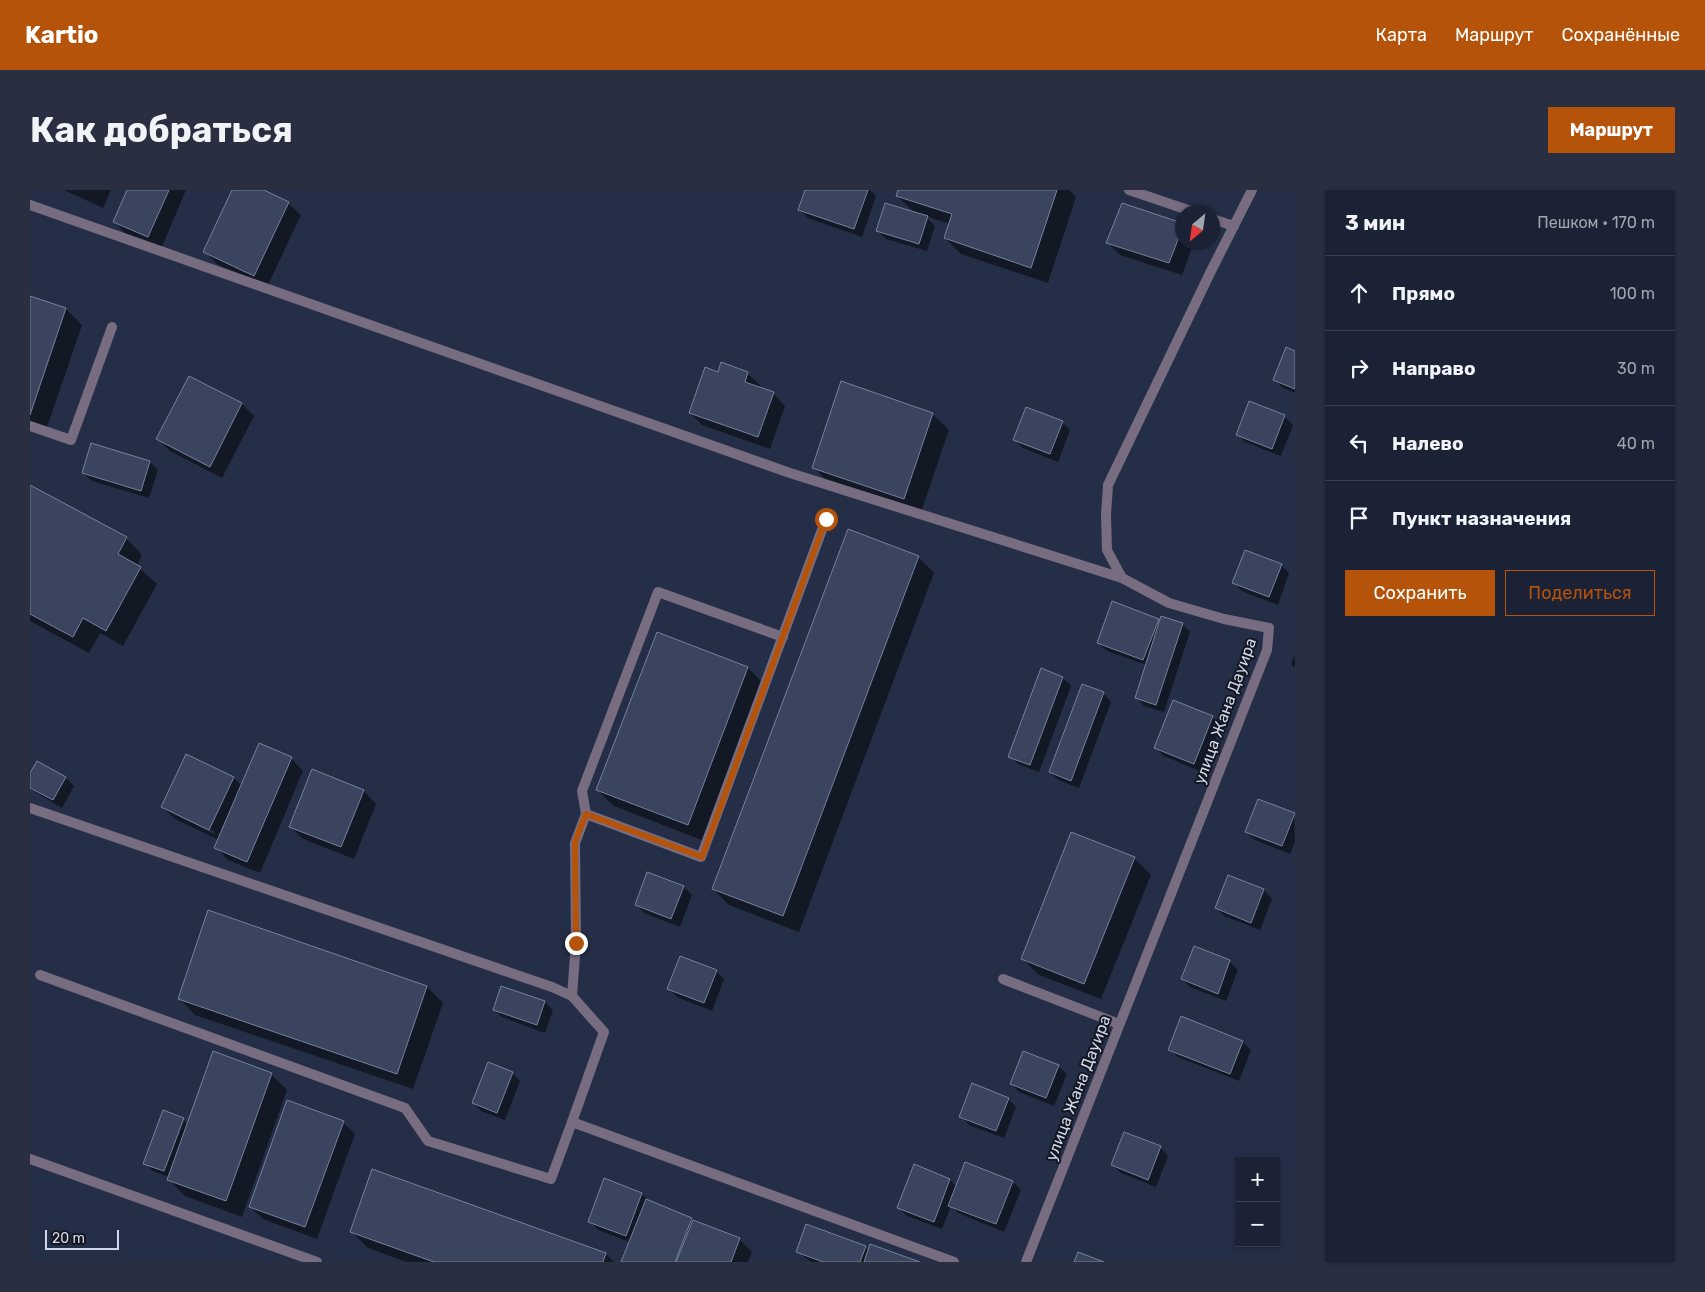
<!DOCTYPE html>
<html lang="ru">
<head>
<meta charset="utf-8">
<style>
	body { margin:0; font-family:Rubik,sans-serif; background:#292f41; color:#f1f3f6 }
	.controls { position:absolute; right:15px; bottom:15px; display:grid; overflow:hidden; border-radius:0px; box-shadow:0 1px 4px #0004 }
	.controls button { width:45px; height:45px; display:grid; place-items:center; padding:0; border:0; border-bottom:1px solid #3a3f50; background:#1c2235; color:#f1f3f6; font:25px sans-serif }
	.compass { position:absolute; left:1145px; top:15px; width:45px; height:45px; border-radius:50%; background:#1c2235; box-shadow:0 1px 4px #0004; rotate:209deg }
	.scale { position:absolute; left:15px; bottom:12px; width:74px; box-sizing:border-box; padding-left:5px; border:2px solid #d1d7e8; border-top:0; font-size:14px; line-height:18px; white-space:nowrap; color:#d1d7e8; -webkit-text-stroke:4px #131722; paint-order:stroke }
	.stop { position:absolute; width:15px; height:15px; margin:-11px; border:4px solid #b45309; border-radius:50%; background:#fff }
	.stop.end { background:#b45309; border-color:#fff; box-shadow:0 1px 5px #0008 }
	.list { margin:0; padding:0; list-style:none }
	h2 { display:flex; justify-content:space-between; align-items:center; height:65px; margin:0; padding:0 20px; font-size:21px }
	h2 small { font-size:16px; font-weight:400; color:#a0a4ad }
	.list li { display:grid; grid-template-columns:32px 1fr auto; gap:15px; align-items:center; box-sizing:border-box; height:75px; padding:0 20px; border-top:1px solid #3a3f50 }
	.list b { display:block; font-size:19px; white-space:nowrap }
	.list em { font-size:16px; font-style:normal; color:#a0a4ad }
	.actions { display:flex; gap:10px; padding:15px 20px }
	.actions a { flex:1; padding:11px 0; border:1px solid #b45309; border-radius:0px; text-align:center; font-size:18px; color:#b45309 }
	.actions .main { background:#b45309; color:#fff }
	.icon { flex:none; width:28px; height:28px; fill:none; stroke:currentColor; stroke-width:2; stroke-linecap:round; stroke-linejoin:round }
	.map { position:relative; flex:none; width:1265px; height:1072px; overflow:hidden; border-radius:0px }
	header { display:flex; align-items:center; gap:30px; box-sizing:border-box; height:70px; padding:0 25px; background:#b45309; color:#fff }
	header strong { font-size:24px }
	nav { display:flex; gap:28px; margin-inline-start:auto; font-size:18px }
	.intro { display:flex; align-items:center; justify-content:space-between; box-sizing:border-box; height:120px; padding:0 30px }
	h1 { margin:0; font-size:35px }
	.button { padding:12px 22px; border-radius:0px; background:#b45309; color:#fff; font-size:18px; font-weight:700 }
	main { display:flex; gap:30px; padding:0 30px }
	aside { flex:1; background:#1c2235; border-radius:0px; box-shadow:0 1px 4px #0004 }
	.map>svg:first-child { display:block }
	.shadow { fill:#0007; fill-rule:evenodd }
	.building { fill:#3a445f; stroke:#75819e }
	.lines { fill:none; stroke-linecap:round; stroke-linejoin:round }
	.service { stroke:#776c80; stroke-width:10 }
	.minor { stroke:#776c80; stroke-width:10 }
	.route { stroke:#b45309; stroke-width:6 }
	.labels { text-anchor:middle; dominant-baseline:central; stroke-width:4; stroke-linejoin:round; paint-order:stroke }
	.street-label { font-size:16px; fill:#d1d7e8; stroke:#131722 }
</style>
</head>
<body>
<header>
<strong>Kartio</strong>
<nav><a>Карта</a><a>Маршрут</a><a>Сохранённые</a></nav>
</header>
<div class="intro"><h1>Как добраться</h1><a class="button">Маршрут</a></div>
<main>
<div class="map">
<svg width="1265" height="1072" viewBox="0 0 1265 1072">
	<rect width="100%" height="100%" fill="#252e47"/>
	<path class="shadow" d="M34,0H81L73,18Z
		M98,0H156L131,59L96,44L84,31Z
		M204,0H231L258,13L271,25L237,97L187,74L175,61Z
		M776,0H840L846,6L832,47L778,28L770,20Z
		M869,0H1039L1046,7L1018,93L931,64L915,48L920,34L895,26L905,36L897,61L856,49L848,41L886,24L867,6Z
		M1092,14L1152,35V52H1164L1152,85L1090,65L1078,53Z
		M0,107L36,119L52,135L15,243L0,238Z
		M1265,162V203L1253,198L1245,190Z
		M717,183L730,195L729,198L743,203L755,216L740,259L672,235L660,223L689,184Z
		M160,187L212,214L224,226L192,288L140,261L128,249Z
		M1219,213L1255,227L1263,235L1251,266L1215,252L1207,244Z
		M902,224L919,240L890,325L800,294L783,277Z
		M1032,232L1040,240L1028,272L993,258L985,250Z
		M120,272L128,280L119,308L62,291L53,283Z
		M0,297L96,348L112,365L107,376L127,394L93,456L70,443L59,463L0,431Z
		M888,367L904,383L769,742L699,715L683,699Z
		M1251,375L1259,383L1248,415L1212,401L1204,393Z
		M1128,430L1130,432L1152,434L1160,442L1134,522L1114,516L1106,507L1117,475L1077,461L1068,453Z
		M1265,464V478L1261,474Z
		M718,478L734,494L674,651L584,616L567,600Z
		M1033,488L1041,496L1009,582L988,574L980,566Z
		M1073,503L1081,512L1049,598L1028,590L1020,582Z
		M1182,527L1191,535L1172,582L1134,566L1126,558Z
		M157,566L204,588L212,596L261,568L273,581L230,683L198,670L186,657L189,650L145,629L132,617ZM146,623L185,642L184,644L146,625Z
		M7,573L36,588L44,596L32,618L0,599V586Z
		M334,601L346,614L324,669L273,649L260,636Z
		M1264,624L1265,651L1260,664L1225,650L1216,642Z
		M1104,668L1121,685L1071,809L1009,785L992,768Z
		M618,683L654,697L662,705L650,737L614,723L606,714Z
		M1198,686L1234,700L1242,709L1230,740L1194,726L1186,718Z
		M1164,758L1200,772L1208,780L1196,811L1160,797L1152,789Z
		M686,781L694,789L682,821L647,807L639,799Z
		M397,797L413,813L383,899L165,825L149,808Z
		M472,797L515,812L523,820L515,843L472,827L464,819Z
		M1213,852L1221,860L1209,891L1148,867L1139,859Z
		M1028,876L1037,884L1024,916L989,902L981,894Z
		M482,883L490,891L475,930L451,921L443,913Z
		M241,884L257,900L212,1027L155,1006L138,989L139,987L123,981L115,973L153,929L158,934Z
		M978,909L986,917L974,948L939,935L931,926Z
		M313,932L325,944L287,1049L233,1029L220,1017Z
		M1130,957L1138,966L1126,997L1091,983L1082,975Z
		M885,976L920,990L927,997L983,992L991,1000L974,1042L928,1023L921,1016L912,1039L877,1026L869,1018Z
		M575,990L612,1004L620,1012L709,1049L722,1062L718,1072H592L600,1052L568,1040L560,1031Z
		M321,1041L576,1064L584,1072H377L338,1058Z
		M835,1057L839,1061L887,1072H781L768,1062Z"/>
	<path class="building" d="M97,0H139L118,47L83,32Z
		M202,0H234L259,12L224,86L173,62Z
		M775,0H838L824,39L768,20Z
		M868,0H1027L1001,78L914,48L922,24L866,6Z
		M855,13L898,26L889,54L846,41Z
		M1092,13L1152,33V39L1139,73L1076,53Z
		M0,106L36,118L0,225Z
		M1256,157L1265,161V199L1243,190Z
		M691,172L718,182L715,192L744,202L728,247L659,223L675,177L688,182Z
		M159,186L212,213L180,277L126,249Z
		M811,191L903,223L874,309L782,278Z
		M1219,211L1255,225L1242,259L1206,245Z
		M996,217L1033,231L1020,264L983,250Z
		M61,253L120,271L111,301L52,283Z
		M0,295L97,347L88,364L111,377L76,441L53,428L43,447L0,424Z
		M818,339L889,366L753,726L682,699Z
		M1215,360L1252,374L1239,407L1202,393Z
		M1082,411L1129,429L1113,470L1067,453Z
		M1131,426L1153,433L1126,515L1105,508Z
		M627,442L718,477L658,635L566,600Z
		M1011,478L1033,487L1000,575L978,567Z
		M1052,494L1074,502L1041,591L1019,582Z
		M1143,510L1183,526L1164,574L1124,558Z
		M229,553L262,567L217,672L184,658Z
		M156,564L204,587L179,640L131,617Z
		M7,571L36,587L23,610L0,598V583Z
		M282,579L334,600L311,657L259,637Z
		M1228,609L1265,623L1252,656L1215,642Z
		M1041,642L1105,667L1054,794L991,769Z
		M617,682L654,696L641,729L605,715Z
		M1198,685L1234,699L1221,733L1185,718Z
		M178,720L397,796L367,884L148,809Z
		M1164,756L1200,770L1188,804L1151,789Z
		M650,766L687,780L674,813L637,799Z
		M471,796L515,811L507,835L463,820Z
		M1151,826L1213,851L1200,884L1138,860Z
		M183,861L242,883L196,1011L137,990Z
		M993,861L1029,875L1016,908L980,894Z
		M458,872L483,882L467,923L442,913Z
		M942,893L979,908L966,941L929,927Z
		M257,910L314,931L275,1037L219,1017Z
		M133,920L154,928L134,981L113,974Z
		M1094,942L1131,956L1118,990L1081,975Z
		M935,972L983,991L966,1034L918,1016Z
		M884,974L920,989L904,1032L867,1018Z
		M342,979L576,1063L573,1072H404L320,1042Z
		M574,988L612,1003L596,1046L558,1032Z
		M616,1009L662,1028L645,1072H591Z
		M663,1030L710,1048L701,1072H646Z
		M776,1034L836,1056L830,1072H793L766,1062Z
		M840,1054L890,1072H834Z
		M1048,1062L1074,1072H1044Z"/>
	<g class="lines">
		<path class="service" d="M1099,0L1164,22
			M1182,29L1204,36
			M0,236L41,250L82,137
			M556,624L552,601L628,402L753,447
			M10,785L375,918L398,951L521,989L542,932
			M973,789L1089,834
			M542,806L546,753L545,653L556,624L671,667L796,329
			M0,969L287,1072"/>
		<path class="minor" d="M0,15L760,283L1092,388
			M0,618L522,797L542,806L574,842L542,932L924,1072
			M996,1072L1237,460L1239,438L1194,429L1139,413L1092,388L1077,360L1076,325L1078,295L1181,81L1222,0"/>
	</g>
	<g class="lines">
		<path class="route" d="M546,753L545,652L556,624L672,667L796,329"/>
	</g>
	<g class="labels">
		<g class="street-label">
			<text transform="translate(1195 521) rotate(-70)">улица Жана Дауира</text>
			<text transform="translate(1048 898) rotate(-69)">улица Жана Дауира</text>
		</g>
	</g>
</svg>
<div class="controls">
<button>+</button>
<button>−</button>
</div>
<svg class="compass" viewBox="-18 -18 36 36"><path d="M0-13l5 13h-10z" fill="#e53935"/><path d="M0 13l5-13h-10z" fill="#a0a4ad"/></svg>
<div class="scale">20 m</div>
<div class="stop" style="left:796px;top:329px"></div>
<div class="stop end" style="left:546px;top:753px"></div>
</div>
<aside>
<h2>3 мин<small>Пешком · 170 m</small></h2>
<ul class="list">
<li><svg class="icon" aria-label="ahead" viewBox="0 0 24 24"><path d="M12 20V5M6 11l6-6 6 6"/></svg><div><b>Прямо</b></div><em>100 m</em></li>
<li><svg class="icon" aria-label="right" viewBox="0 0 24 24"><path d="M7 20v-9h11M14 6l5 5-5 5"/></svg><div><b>Направо</b></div><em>30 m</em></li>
<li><svg class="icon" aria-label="left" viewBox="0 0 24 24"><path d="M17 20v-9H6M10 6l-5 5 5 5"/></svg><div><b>Налево</b></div><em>40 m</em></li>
<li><svg class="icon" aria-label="arrive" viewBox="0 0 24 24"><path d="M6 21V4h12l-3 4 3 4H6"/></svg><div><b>Пункт назначения</b></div></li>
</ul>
<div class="actions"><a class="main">Сохранить</a><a>Поделиться</a></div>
</aside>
</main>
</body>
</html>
